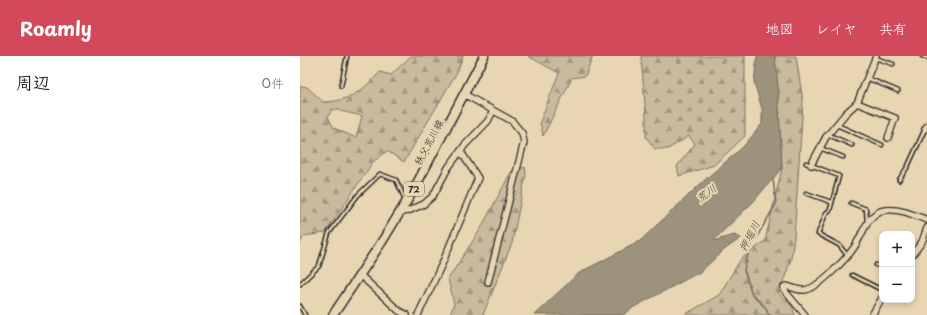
<!DOCTYPE html>
<html lang="ja">
<head>
<meta charset="utf-8">
<style>
	body { margin:0; font-family:"Playpen Sans","Klee One",sans-serif; background:#f2f2f2; color:#202124 }
	.controls { position:absolute; right:12px; bottom:12px; display:grid; overflow:hidden; border-radius:8px; box-shadow:0 2px 6px #0003 }
	.controls button { width:36px; height:36px; display:grid; place-items:center; padding:0; border:0; border-bottom:1px solid #e0e0e0; background:#fff; color:#202124; font:20px sans-serif }
	.list { margin:0; padding:0; list-style:none }
	h2 { display:flex; justify-content:space-between; align-items:center; height:52px; margin:0; padding:0 16px; font-size:17px }
	h2 small { font-size:13px; font-weight:400; color:#757577 }
	.map { position:relative; flex:none; width:627px; height:259px; overflow:hidden }
	header { display:flex; align-items:center; gap:24px; box-sizing:border-box; height:56px; padding:0 20px; background:#d1495b; color:#fff }
	header strong { font-size:19px }
	nav { display:flex; gap:22px; margin-inline-start:auto; font-size:14px }
	main { display:flex }
	aside { flex:1; background:#fff }
	.map>svg:first-child { display:block }
	.forest { fill:url(#forest-firs); stroke:#7a7264; fill-rule:evenodd }
	.water { fill:#9d937d; stroke:#6f695c }
	.lines { fill:none; stroke-linecap:round; stroke-linejoin:round }
	.stream { stroke:#6f695c; stroke-width:1.5 }
	.service-casing { stroke:#2b2b2b; stroke-width:5.5 }
	.minor-casing { stroke:#2b2b2b; stroke-width:8 }
	.primary-casing { stroke:#2b2b2b; stroke-width:11 }
	.service { stroke:#e8d6b3; stroke-width:2.5 }
	.minor { stroke:#e8d6b3; stroke-width:5.5 }
	.primary { stroke:#e8d6b3; stroke-width:8 }
	.labels { text-anchor:middle; dominant-baseline:central; stroke-width:4; stroke-linejoin:round; paint-order:stroke }
	.shield { fill:#e8d6b3; stroke:#645e54; stroke-width:1 }
	.shield-label { font-size:9px; font-weight:bold; fill:#2b2b2b }
	.street-label { font-size:10px; fill:#2b2b2b; stroke:#e8d6b3 }
	.water-label { font-size:11px; font-style:italic; fill:#484540; stroke:#e8d6b3 }
</style>
</head>
<body>
<header>
<strong>Roamly</strong>
<nav><a>地図</a><a>レイヤ</a><a>共有</a></nav>
</header>
<main>
<aside>
<h2>周辺<small>0件</small></h2>
<ul class="list">
</ul>
</aside>
<div class="map">
<svg width="627" height="259" viewBox="0 0 627 259">
	<defs>
		<pattern id="forest-firs" width="22" height="20" patternUnits="userSpaceOnUse"><rect width="22" height="20" fill="#c9ba9d"/><path d="M5 1l3.5 6h-7zM16 11l3.5 6h-7z" fill="#a39780"/></pattern>
	</defs>
	<rect width="100%" height="100%" fill="#e8d6b3"/>
	<filter id="ink" filterUnits="userSpaceOnUse"><feTurbulence type="fractalNoise" baseFrequency=".025" numOctaves="2"/><feDisplacementMap in="SourceGraphic" scale="8" xChannelSelector="R" yChannelSelector="G"/><feConvolveMatrix kernelMatrix="1 2 1 2 8 2 1 2 1" color-interpolation-filters="sRGB"/></filter>
	<g filter="url(#ink)">
		<path class="forest" d="M111,0H163L157,16L104,106L87,95L73,106L25,177L4,180L0,188V30L7,31L23,46C48,46 64,34 80,16L91,19ZM32,53L62,60L56,82L34,72L28,61Z
			M228,0H293L285,20L272,22L243,80L240,66L259,17Z
			M341,0H445V80L414,109L379,120L377,110L395,88L389,80L368,93H355L346,81V60Z
			M475,0H496L503,46L494,182L491,203L479,238L492,250L495,259H384L419,239L441,203L465,185L482,112Z
			M225,111L226,118L212,187L183,259H150L154,248L148,223L180,174L211,116Z"/>
		<path class="water" d="M457,0H475L478,30L482,112L453,146L413,185L434,179L441,182L424,194L400,216L334,251L323,259H234L279,217L340,185L409,120L443,91L462,68V53L454,26Z"/>
		<g class="lines">
			<path class="stream" d="M469,259L466,252L452,238L444,214L449,194L476,148L473,123"/>
			<g class="service-casing">
				<path id="service" d="M622,0L627,2
					M575,2L593,8
					M567,22L598,35
					M41,30L47,0
					M537,69L582,89
					M529,79L552,89
					M520,92L543,101
					M506,107L539,120L530,154L526,157L518,178L539,189L547,199
					M599,124L608,110L625,73
					M506,137L531,146
					M551,147L566,153L567,165
					M576,209L582,211
					M552,219L582,234
					M0,228L19,210L29,177L58,139L80,118L96,124L105,143
					M0,250L5,259"/>
			</g>
			<g class="minor-casing">
				<path id="minor" d="M164,38L212,65L222,77L224,86L188,226
					M557,47L595,62L588,82
					M625,73L627,70
					M511,109L526,81L546,57L557,47L576,0
					M100,156L108,155L124,148L133,140L148,112L165,89L188,65L193,55
					M612,199L622,186L627,172
					M60,219L99,255L107,259
					M118,259L142,208L178,122L161,96
					M505,259L484,234V231L486,230C492,231 499,235 504,234C517,234 548,201 555,190C563,178 568,156 585,154C599,152 614,159 627,164
					M572,259L582,242"/>
			</g>
			<g class="primary-casing">
				<path id="primary" d="M33,259L83,184L113,135L184,0"/>
			</g>
			<use href="#service" class="service"/>
			<use href="#minor" class="minor"/>
			<use href="#primary" class="primary"/>
		</g>
	</g>
	<g class="labels">
		<rect class="shield" x="104" y="126" width="20" height="14" rx="3"/>
		<g class="shield-label">
			<text x="114" y="133">72</text>
		</g>
		<g class="street-label">
			<text transform="translate(128 86) rotate(-62)">秩父荒川線</text>
		</g>
		<g class="water-label">
			<text transform="translate(406 137) rotate(-37)">荒川</text>
			<text transform="translate(449 180) rotate(-63)">押堀川</text>
		</g>
	</g>
</svg>
<div class="controls">
<button>+</button>
<button>−</button>
</div>
</div>
</main>
</body>
</html>
